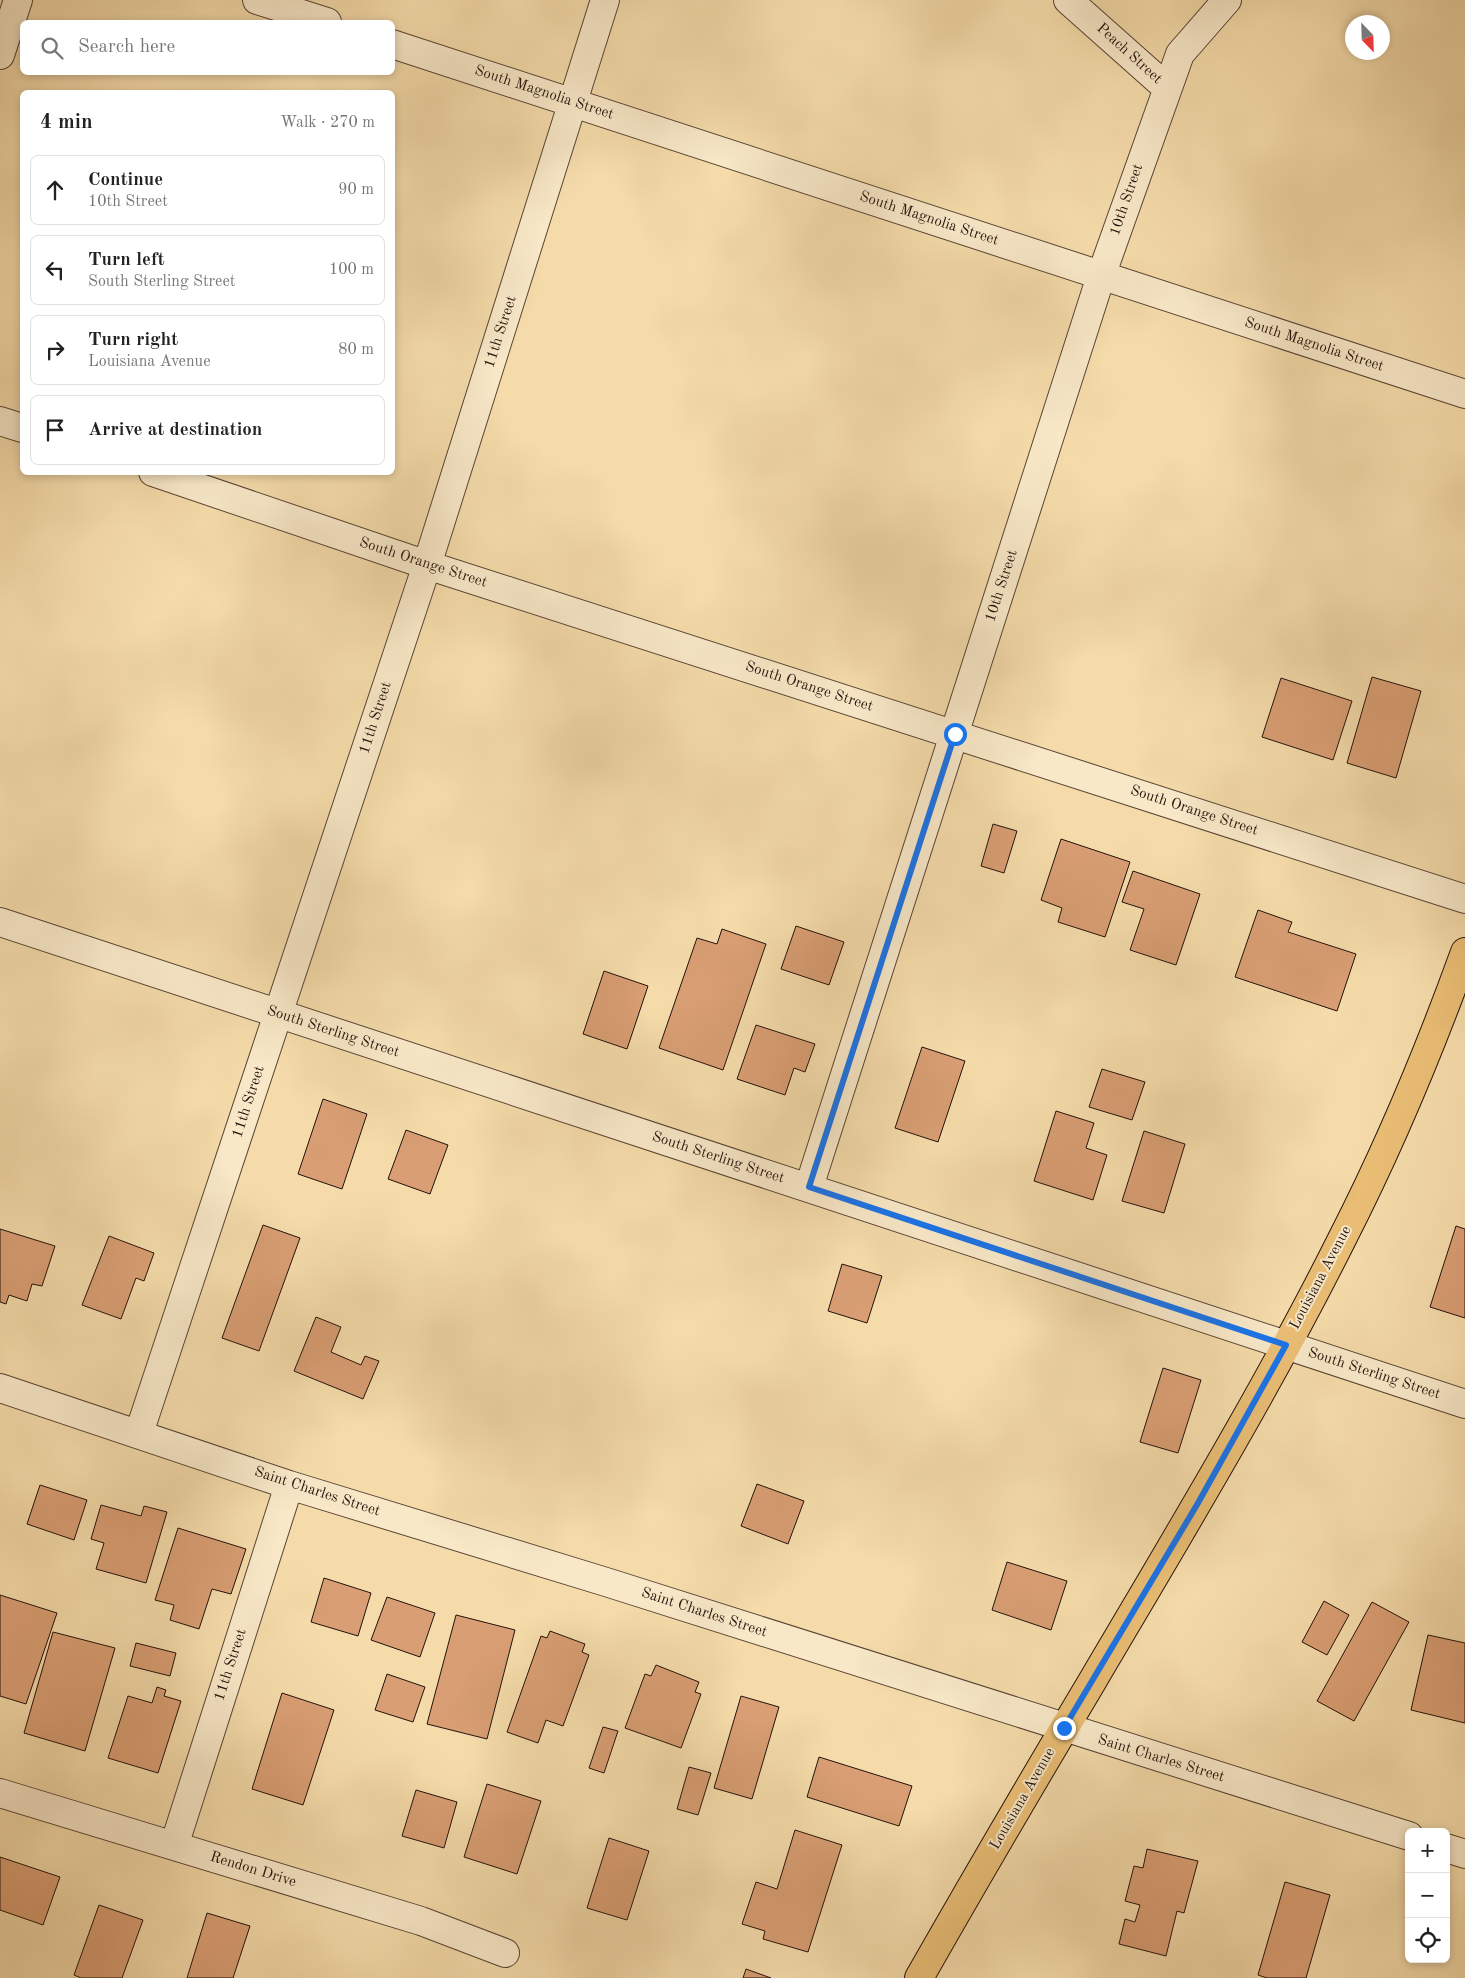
<!DOCTYPE html>
<html lang="en">
<head>
<meta charset="utf-8">
<style>
	body { margin:0; font-family:"Old Standard TT",serif; background:#f2f2f2; color:#222 }
	.controls { position:absolute; right:15px; bottom:15px; display:grid; overflow:hidden; border-radius:8px; box-shadow:0 2px 8px #0003 }
	.controls button { width:45px; height:45px; display:grid; place-items:center; padding:0; border:0; border-bottom:1px solid #e0e0e0; background:#fff; color:#222; font:25px sans-serif }
	.compass { position:absolute; left:1345px; top:15px; width:45px; height:45px; border-radius:50%; background:#fff; box-shadow:0 2px 8px #0003; rotate:157deg }
	.stop { position:absolute; width:15px; height:15px; margin:-11px; border:4px solid #1a73e8; border-radius:50%; background:#fff }
	.stop.end { background:#1a73e8; border-color:#fff; box-shadow:0 1px 5px #0008 }
	.list { margin:0; padding:0; list-style:none }
	h2 { display:flex; justify-content:space-between; align-items:center; height:65px; margin:0; padding:0 20px; font-size:21px }
	h2 small { font-size:16px; font-weight:400; color:#767676 }
	.list li { display:grid; grid-template-columns:32px 1fr auto; gap:15px; align-items:center; box-sizing:border-box; height:70px; margin:0 10px 10px; padding:0 10px; border:1px solid #e0e0e0; border-radius:8px }
	.list b { display:block; font-size:19px; white-space:nowrap }
	.list p { margin:0; font-size:16px; white-space:nowrap; color:#767676 }
	.list em { font-size:16px; font-style:normal; color:#767676 }
	.icon { flex:none; width:28px; height:28px; fill:none; stroke:currentColor; stroke-width:2; stroke-linecap:round; stroke-linejoin:round }
	.map { position:relative; flex:none; width:1465px; height:1978px; overflow:hidden }
	.search { position:absolute; background:#fff; box-shadow:0 2px 8px #0003; left:20px; top:20px; width:375px; height:55px; display:flex; align-items:center; gap:12px; box-sizing:border-box; padding:0 18px; border-radius:8px; color:#767676; font-size:19px }
	.panel { position:absolute; background:#fff; box-shadow:0 2px 8px #0003; left:20px; top:90px; width:375px; height:385px; border-radius:8px }
	.map>svg:first-child { display:block }
	.building { fill:#d99e73; stroke:#23120b }
	.lines { fill:none; stroke-linecap:round; stroke-linejoin:round }
	.street-casing { stroke:#584433; stroke-width:30 }
	.primary-casing { stroke:#23120b; stroke-width:30 }
	.street { stroke:#f8e8c8; stroke-width:28 }
	.primary { stroke:#eabe75; stroke-width:28 }
	.route { stroke:#1a73e8; stroke-width:6 }
	.labels { text-anchor:middle; dominant-baseline:central; stroke-width:4; stroke-linejoin:round; paint-order:stroke }
	.street-label { font-size:15px; fill:#23120b; stroke:#f8e8c8 }
</style>
</head>
<body>
<div class="map">
<svg width="1465" height="1978" viewBox="0 0 1465 1978">
	<rect width="100%" height="100%" fill="#f5dbaa"/>
	<filter id="stains"><feTurbulence type="fractalNoise" baseFrequency=".004" numOctaves="4"/><feColorMatrix values="0 0 0 0 .2 0 0 0 0 .09 0 0 0 0 .02 0 0 0 .5 -.17"/></filter>
	<radialGradient id="worn" r=".72"><stop offset=".6" stop-color="#630" stop-opacity="0"/><stop offset="1" stop-color="#630" stop-opacity=".3"/></radialGradient>
	<path class="building" d="M1372,677L1421,691L1396,778L1347,763Z
		M1281,678L1352,701L1333,760L1262,737Z
		M993,824L1017,831L1004,873L981,866Z
		M1061,839L1130,862L1105,937L1058,922L1062,908L1041,900Z
		M1133,871L1200,894L1176,965L1130,950L1144,909L1122,902Z
		M1258,910L1292,922L1288,932L1356,954L1337,1011L1235,977Z
		M796,926L844,942L829,985L781,969Z
		M722,929L766,944L723,1070L659,1048L697,938L717,944Z
		M604,971L648,986L627,1049L583,1034Z
		M756,1025L815,1044L805,1072L794,1068L785,1095L737,1079Z
		M922,1047L965,1061L938,1142L895,1128Z
		M1102,1069L1145,1082L1132,1120L1089,1107Z
		M323,1099L367,1114L342,1189L298,1174Z
		M1056,1111L1094,1123L1086,1148L1107,1155L1093,1200L1034,1181Z
		M406,1130L448,1145L430,1194L388,1179Z
		M1144,1131L1185,1144L1164,1213L1122,1201Z
		M263,1225L300,1238L259,1351L222,1338Z
		M1456,1226L1465,1229V1318L1430,1307Z
		M0,1229L55,1246L42,1286L32,1284L27,1301L9,1295L6,1304L0,1302Z
		M109,1236L154,1253L144,1281L136,1278L121,1319L82,1305Z
		M842,1264L882,1276L867,1323L828,1311Z
		M316,1317L341,1327L331,1352L361,1365L365,1356L379,1361L363,1399L294,1371Z
		M1163,1368L1201,1380L1178,1453L1140,1442Z
		M757,1484L804,1501L788,1544L741,1526Z
		M40,1485L87,1500L74,1540L27,1524Z
		M101,1505L141,1516L144,1506L167,1512L146,1583L96,1569L104,1543L91,1539Z
		M178,1528L246,1549L231,1594L212,1589L199,1629L170,1620L174,1605L155,1600Z
		M1007,1562L1067,1581L1051,1630L992,1610Z
		M324,1578L371,1593L358,1636L311,1622Z
		M0,1595L57,1613L26,1704L0,1696Z
		M387,1597L435,1613L420,1657L371,1640Z
		M1324,1601L1349,1615L1327,1655L1302,1642Z
		M1372,1602L1409,1622L1354,1721L1317,1701Z
		M456,1615L515,1630L487,1739L427,1724Z
		M550,1631L585,1644L582,1652L589,1655L563,1726L546,1720L538,1743L507,1732L541,1636L547,1638Z
		M53,1632L115,1648L85,1751L24,1733Z
		M1428,1635L1465,1643V1723L1411,1710Z
		M136,1643L176,1653L170,1676L130,1666Z
		M656,1665L699,1682L695,1692L701,1694L681,1748L625,1728L645,1674L651,1676Z
		M387,1674L425,1687L413,1722L375,1710Z
		M157,1687L166,1690L164,1696L181,1701L158,1773L108,1758L128,1696L152,1703Z
		M282,1693L334,1710L303,1805L252,1789Z
		M741,1696L779,1707L752,1799L714,1788Z
		M603,1727L618,1731L604,1773L589,1768Z
		M819,1757L912,1786L899,1826L807,1797Z
		M689,1767L711,1773L698,1815L677,1809Z
		M487,1784L541,1801L517,1874L464,1857Z
		M416,1790L457,1802L444,1848L402,1836Z
		M795,1830L842,1845L808,1952L763,1939L765,1931L742,1924L756,1882L777,1889Z
		M609,1838L649,1851L627,1920L587,1908Z
		M1147,1849L1198,1861L1184,1913L1177,1911L1166,1956L1119,1944L1125,1919L1135,1922L1140,1905L1125,1901L1134,1866L1143,1868Z
		M0,1857L60,1877L43,1925L0,1910Z
		M1285,1882L1330,1895L1306,1978H1267L1258,1975Z
		M99,1905L143,1920L122,1978H81L74,1975Z
		M207,1913L250,1926L233,1978H187Z
		M746,1969L771,1978H743Z"/>
	<g class="lines">
		<g class="street-casing">
			<path id="street" d="M257,0L327,22
				M1068,0L1167,88
				M392,44L1465,394
				M0,55L18,0
				M0,421L22,428
				M153,472L427,565L1465,899
				M0,922L1465,1404
				M809,1187L1101,276L1180,54L1227,0
				M0,1388L289,1485L606,1582L1409,1836
				M139,1433L427,565L605,0
				M0,1793L421,1921L505,1953
				M174,1846L289,1485
				M1446,1848L1465,1854"/>
		</g>
		<g class="primary-casing">
			<path id="primary" d="M919,1978C976,1878 1034,1779 1093,1680C1179,1534 1267,1389 1343,1237C1390,1145 1430,1049 1465,952"/>
		</g>
		<use href="#street" class="street"/>
		<use href="#primary" class="primary"/>
	</g>
	<g class="lines">
		<path class="route" d="M955,734L809,1187L1286,1345L1198,1503L1064,1728"/>
	</g>
	<g class="labels">
		<g class="street-label">
			<text transform="translate(1129 54) rotate(42)">Peach Street</text>
			<text transform="translate(544 93) rotate(18)">South Magnolia Street</text>
			<text transform="translate(1127 200) rotate(-71)">10th Street</text>
			<text transform="translate(929 219) rotate(18)">South Magnolia Street</text>
			<text transform="translate(501 332) rotate(-72)">11th Street</text>
			<text transform="translate(1314 345) rotate(18)">South Magnolia Street</text>
			<text transform="translate(423 563) rotate(18)">South Orange Street</text>
			<text transform="translate(1002 586) rotate(-72)">10th Street</text>
			<text transform="translate(809 687) rotate(18)">South Orange Street</text>
			<text transform="translate(376 718) rotate(-72)">11th Street</text>
			<text transform="translate(1194 811) rotate(18)">South Orange Street</text>
			<text transform="translate(333 1032) rotate(18)">South Sterling Street</text>
			<text transform="translate(249 1102) rotate(-72)">11th Street</text>
			<text transform="translate(718 1158) rotate(18)">South Sterling Street</text>
			<text transform="translate(1321 1278) rotate(-62)">Louisiana Avenue</text>
			<text transform="translate(1374 1374) rotate(18)">South Sterling Street</text>
			<text transform="translate(317 1492) rotate(18)">Saint Charles Street</text>
			<text transform="translate(704 1613) rotate(18)">Saint Charles Street</text>
			<text transform="translate(231 1665) rotate(-72)">11th Street</text>
			<text transform="translate(1161 1759) rotate(17)">Saint Charles Street</text>
			<text transform="translate(1023 1799) rotate(-60)">Louisiana Avenue</text>
			<text transform="translate(253 1870) rotate(17)">Rendon Drive</text>
		</g>
	</g>
	<rect width="100%" height="100%" filter="url(#stains)"/>
	<rect width="100%" height="100%" fill="url(#worn)"/>
</svg>
<div class="controls">
<button>+</button>
<button>−</button>
<button><svg class="icon" aria-label="locate" viewBox="0 0 24 24"><circle cx="12" cy="12" r="6"/><path d="M12 2v4M12 18v4M2 12h4M18 12h4"/></svg></button>
</div>
<svg class="compass" viewBox="-18 -18 36 36"><path d="M0-13l5 13h-10z" fill="#e53935"/><path d="M0 13l5-13h-10z" fill="#767676"/></svg>
<div class="stop" style="left:955px;top:734px"></div>
<div class="stop end" style="left:1064px;top:1728px"></div>
<div class="search"><svg class="icon" aria-label="search" viewBox="0 0 24 24"><circle cx="10" cy="10" r="6"/><path d="M15 15l6 6"/></svg>Search here</div>
<section class="panel">
<h2>4 min<small>Walk · 270 m</small></h2>
<ul class="list">
<li><svg class="icon" aria-label="ahead" viewBox="0 0 24 24"><path d="M12 20V5M6 11l6-6 6 6"/></svg><div><b>Continue</b><p>10th Street</p></div><em>90 m</em></li>
<li><svg class="icon" aria-label="left" viewBox="0 0 24 24"><path d="M17 20v-9H6M10 6l-5 5 5 5"/></svg><div><b>Turn left</b><p>South Sterling Street</p></div><em>100 m</em></li>
<li><svg class="icon" aria-label="right" viewBox="0 0 24 24"><path d="M7 20v-9h11M14 6l5 5-5 5"/></svg><div><b>Turn right</b><p>Louisiana Avenue</p></div><em>80 m</em></li>
<li><svg class="icon" aria-label="arrive" viewBox="0 0 24 24"><path d="M6 21V4h12l-3 4 3 4H6"/></svg><div><b>Arrive at destination</b></div></li>
</ul>
</section>
</div>
</body>
</html>
